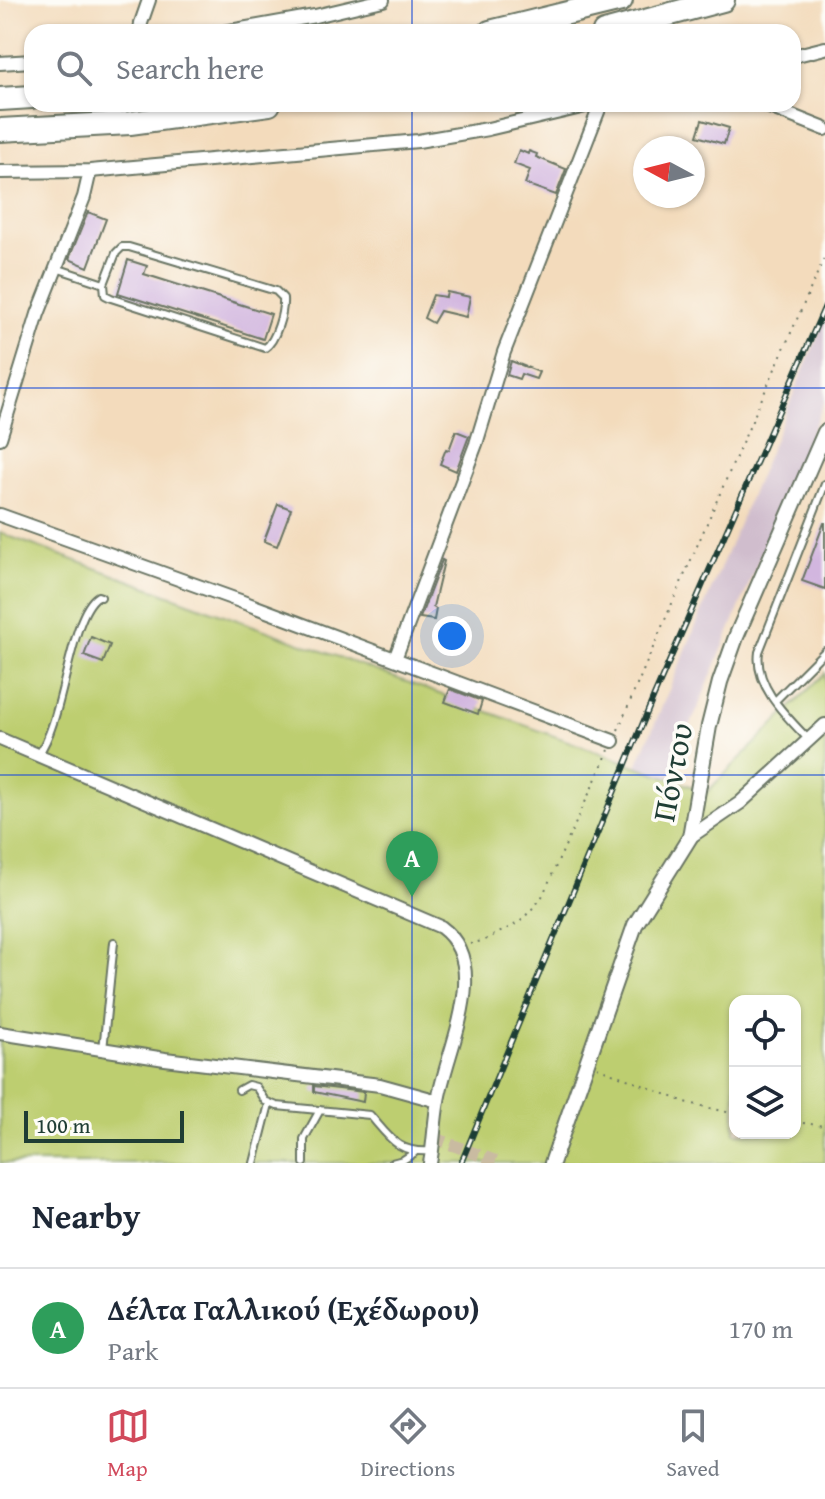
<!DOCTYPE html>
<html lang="en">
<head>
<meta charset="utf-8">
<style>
	body { margin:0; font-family:"Gentium Book Plus",serif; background:#f6f6f7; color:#1f2937 }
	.controls { position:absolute; right:24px; bottom:24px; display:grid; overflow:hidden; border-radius:16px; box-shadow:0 2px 6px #0004 }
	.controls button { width:72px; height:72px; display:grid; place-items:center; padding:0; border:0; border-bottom:2px solid #e0e1e3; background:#fff; color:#1f2937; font:40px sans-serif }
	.compass { position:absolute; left:633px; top:136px; width:72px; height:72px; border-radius:50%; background:#fff; box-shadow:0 2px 6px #0004; rotate:277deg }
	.scale { position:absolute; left:24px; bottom:20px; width:160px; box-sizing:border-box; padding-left:8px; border:4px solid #1f3d34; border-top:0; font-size:22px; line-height:28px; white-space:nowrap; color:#1f3d34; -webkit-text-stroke:6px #fdfcf7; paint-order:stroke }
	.you { position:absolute; left:452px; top:636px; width:28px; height:28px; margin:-20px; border:6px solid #fff; border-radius:50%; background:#1a73e8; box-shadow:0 0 0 12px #1a73e833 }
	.badge { display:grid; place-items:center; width:52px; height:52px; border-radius:50%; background:#d1495b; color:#fff; font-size:26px; font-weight:700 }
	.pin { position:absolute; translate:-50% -66px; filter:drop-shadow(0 2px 4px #0008) }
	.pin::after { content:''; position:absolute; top:42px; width:28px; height:24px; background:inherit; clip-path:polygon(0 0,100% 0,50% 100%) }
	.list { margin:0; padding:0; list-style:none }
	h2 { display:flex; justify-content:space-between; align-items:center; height:104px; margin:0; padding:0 32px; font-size:34px }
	h2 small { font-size:26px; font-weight:400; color:#747a83 }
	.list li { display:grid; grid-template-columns:52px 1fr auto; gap:24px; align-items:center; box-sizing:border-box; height:120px; padding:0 32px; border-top:2px solid #e0e1e3 }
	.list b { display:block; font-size:30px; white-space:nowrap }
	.list p { margin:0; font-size:26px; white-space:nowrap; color:#747a83 }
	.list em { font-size:26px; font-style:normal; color:#747a83 }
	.icon { flex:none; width:44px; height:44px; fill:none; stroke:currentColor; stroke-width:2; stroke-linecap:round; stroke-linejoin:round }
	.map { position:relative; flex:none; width:825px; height:1163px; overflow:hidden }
	.search { position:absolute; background:#fff; box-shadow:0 2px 6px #0004; left:24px; right:24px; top:24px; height:88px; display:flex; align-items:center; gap:20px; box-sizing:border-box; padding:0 28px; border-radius:24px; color:#747a83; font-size:30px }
	.sheet { height:224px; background:#fff }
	nav { display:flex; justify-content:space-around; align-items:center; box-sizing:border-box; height:112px; border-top:2px solid #e0e1e3; background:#fff; font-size:22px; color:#747a83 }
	nav a { display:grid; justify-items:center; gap:4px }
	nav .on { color:#d1495b }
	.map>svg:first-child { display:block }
	.industrial { fill:#d0bdcd }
	.green { fill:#bdce70; stroke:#6e8652; stroke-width:2; fill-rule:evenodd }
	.building { fill:#d2b6df }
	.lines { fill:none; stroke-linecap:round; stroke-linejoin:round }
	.minor-tunnel { stroke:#c9bba1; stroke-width:12; stroke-dasharray:12 6; stroke-linecap:butt }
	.service-casing { stroke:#697464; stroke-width:10 }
	.minor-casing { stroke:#697464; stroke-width:16 }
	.tertiary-casing { stroke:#697464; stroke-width:18 }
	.motorway-casing { stroke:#697464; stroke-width:26 }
	.path { stroke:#697464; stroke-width:2; stroke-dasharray:2 6; stroke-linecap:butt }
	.service { stroke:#fff; stroke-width:6 }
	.minor { stroke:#fff; stroke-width:12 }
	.tertiary { stroke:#fff; stroke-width:14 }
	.motorway { stroke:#fff; stroke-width:22 }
	.rail-casing { stroke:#1f3d34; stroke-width:6 }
	.rail { stroke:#fdfcf7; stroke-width:3; stroke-dasharray:9; stroke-linecap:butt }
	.grid { fill:none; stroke:#1d4ed8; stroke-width:2; stroke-opacity:0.55 }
	.labels { text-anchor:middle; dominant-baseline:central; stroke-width:7; stroke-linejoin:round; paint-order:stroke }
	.street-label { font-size:32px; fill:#1f3d34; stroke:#fdfcf7 }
</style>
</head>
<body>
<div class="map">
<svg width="825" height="1163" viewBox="0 0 825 1163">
	<rect width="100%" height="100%" fill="#fdfcf7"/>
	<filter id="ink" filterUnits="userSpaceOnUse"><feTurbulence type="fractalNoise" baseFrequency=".0125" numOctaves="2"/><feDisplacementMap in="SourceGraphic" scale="16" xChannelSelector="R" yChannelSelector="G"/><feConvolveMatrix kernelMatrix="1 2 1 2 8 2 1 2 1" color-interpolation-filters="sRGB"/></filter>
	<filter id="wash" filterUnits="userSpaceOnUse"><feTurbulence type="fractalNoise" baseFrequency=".006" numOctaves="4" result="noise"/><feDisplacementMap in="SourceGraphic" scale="32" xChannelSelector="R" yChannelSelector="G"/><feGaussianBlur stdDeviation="1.8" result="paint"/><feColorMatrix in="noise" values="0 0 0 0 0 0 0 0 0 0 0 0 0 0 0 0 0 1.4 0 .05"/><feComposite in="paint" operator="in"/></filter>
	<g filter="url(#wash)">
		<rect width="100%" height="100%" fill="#f3dbbc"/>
		<path class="industrial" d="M825,319V400L510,1163H470Z"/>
		<path class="green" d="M0,533L707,792L825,673V1163H0ZM735,1001H795V1133H735Z"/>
		<g id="blocks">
			<path class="building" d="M702,120L729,128L724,144L697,136Z
				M519,150L528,154L529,151L537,154L536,157L566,169L556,195L525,184L530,170L514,164Z
				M88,212L106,219L88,267L69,259Z
				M128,260L147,266L144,274L271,314L263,339L118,293Z
				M447,292L470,297L466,317L440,311L433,323L424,318L433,295L446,297Z
				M511,361L539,372L536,379L521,374L519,379L507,375Z
				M456,431L469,436L456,471L440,464L446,449L449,450Z
				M278,504L291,509L277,546L264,541Z
				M824,523H825V589L802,581Z
				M442,560L444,561L433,607L436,609L434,620L420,618Z
				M91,637L110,645L103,663L84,656Z
				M450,689L482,701L478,714L445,702Z
				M314,1086L364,1092L363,1102L314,1092Z"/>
		</g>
	</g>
	<g filter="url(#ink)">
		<use href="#blocks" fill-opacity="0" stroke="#697464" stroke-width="2"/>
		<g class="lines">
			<path class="minor-tunnel" d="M434,1138L501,1163"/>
			<g class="service-casing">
				<path id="service" d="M56,268L104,284L116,253L122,247H129L276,291L283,298C284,312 276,341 265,348L111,298L105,295L104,284
					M776,700L825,651
					M809,740C787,717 754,686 759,652L825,484
					M38,755C65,719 69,615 98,596L101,597
					M103,1050L114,942
					M239,1090L248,1085L256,1087L265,1101L277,1106L370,1115C390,1138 398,1154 432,1151
					M254,1163L269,1104
					M304,1163V1139L320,1110
					M392,1163L403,1160L414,1153"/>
			</g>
			<g class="minor-casing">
				<path id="minor" d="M140,32L141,23L149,0
					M224,32L315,16L383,0
					M793,56L825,48
					M0,63L32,61
					M762,104L825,129
					M0,172L90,171L418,141L488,129L594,104
					M0,438L38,314L84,197L90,171
					M0,515L240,601L613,741
					M395,659L476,444L504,352L601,104
					M0,739L441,927C493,965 446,1050 438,1101C434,1122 434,1143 430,1163
					M690,837L740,803L825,725
					M0,1033L165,1059L380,1085L438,1101"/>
			</g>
			<g class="tertiary-casing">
				<path id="tertiary" d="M552,1163L635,925L690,837L709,726L720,682L736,637L825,432"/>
			</g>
			<g class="motorway-casing">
				<path id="motorway" d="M490,32L621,0
					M604,32L723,0
					M0,99L32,97
					M0,130L130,123L269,104"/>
			</g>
			<path class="path" d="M618,730C685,571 755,414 825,256
				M470,944L485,940L520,922L541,899L609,750
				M597,1067L685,1102L735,1114
				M795,1122L825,1126"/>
			<use href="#service" class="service"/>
			<use href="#minor" class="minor"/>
			<use href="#tertiary" class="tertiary"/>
			<use href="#motorway" class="motorway"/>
			<g class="rail-casing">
				<path id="rail" d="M461,1163L654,696L825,306"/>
			</g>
			<use href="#rail" class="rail"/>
		</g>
	</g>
	<path class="grid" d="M412,0V32M412,104V1163M0,388H825M0,775H825"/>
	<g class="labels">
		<g class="street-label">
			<text transform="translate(672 772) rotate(-79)">Πόντου</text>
		</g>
	</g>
</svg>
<div class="controls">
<button><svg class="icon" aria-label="locate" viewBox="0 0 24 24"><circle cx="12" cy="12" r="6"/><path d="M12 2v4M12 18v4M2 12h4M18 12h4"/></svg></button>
<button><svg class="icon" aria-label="layers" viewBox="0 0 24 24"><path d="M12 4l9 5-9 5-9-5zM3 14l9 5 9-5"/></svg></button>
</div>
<svg class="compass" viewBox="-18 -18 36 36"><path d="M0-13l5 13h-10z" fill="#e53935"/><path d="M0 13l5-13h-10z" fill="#747a83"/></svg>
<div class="scale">100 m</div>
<div class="you"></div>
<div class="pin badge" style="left:412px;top:897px;background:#2e9e5b">A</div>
<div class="search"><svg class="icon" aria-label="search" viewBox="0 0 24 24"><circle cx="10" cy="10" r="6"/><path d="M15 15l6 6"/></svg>Search here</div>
</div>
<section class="sheet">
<h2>Nearby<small></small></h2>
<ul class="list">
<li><span class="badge" style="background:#2e9e5b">A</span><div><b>Δέλτα Γαλλικού (Εχέδωρου)</b><p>Park</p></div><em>170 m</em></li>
</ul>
</section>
<nav>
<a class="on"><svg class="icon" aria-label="map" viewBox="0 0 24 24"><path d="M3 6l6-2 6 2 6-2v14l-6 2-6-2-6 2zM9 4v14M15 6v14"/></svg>Map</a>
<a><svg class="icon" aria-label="directions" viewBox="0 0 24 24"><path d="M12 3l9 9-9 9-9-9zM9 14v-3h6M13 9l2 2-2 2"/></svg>Directions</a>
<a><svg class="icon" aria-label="saved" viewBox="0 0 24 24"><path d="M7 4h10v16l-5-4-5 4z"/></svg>Saved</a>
</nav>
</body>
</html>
